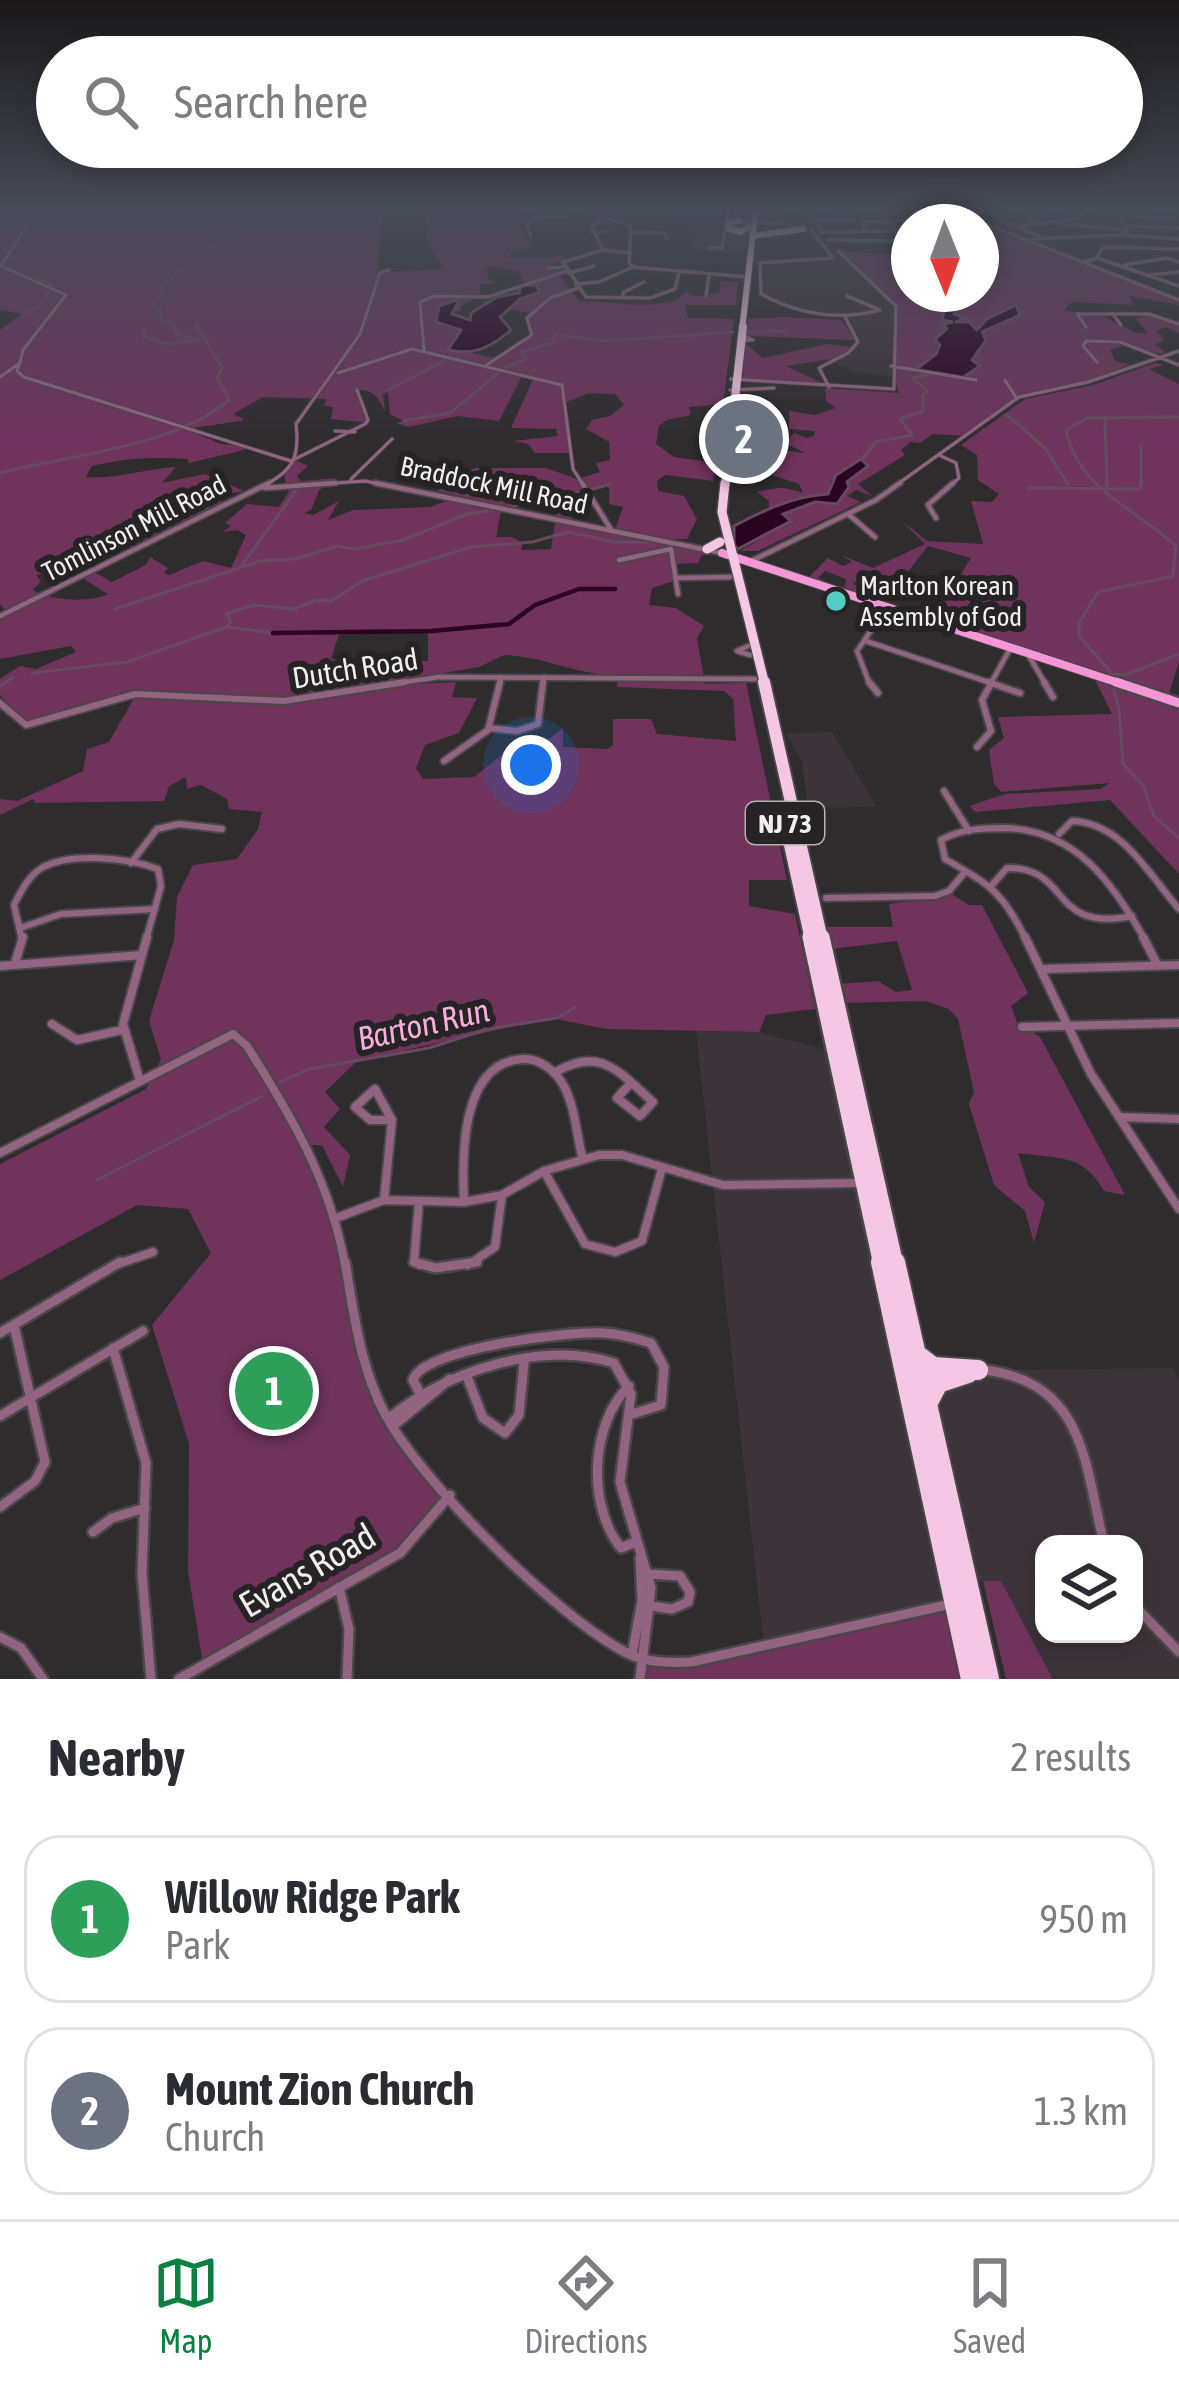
<!DOCTYPE html>
<html lang="en">
<head>
<meta charset="utf-8">
<style>
	body { margin:0; font-family:"Asap Condensed",sans-serif; background:#f2f2f3; color:#2b2b33 }
	.controls { position:absolute; right:36px; bottom:36px; display:grid; overflow:hidden; border-radius:24px; box-shadow:0 6px 18px #0003 }
	.controls button { width:108px; height:108px; display:grid; place-items:center; padding:0; border:0; border-bottom:3px solid #e1e1e2; background:#fff; color:#2b2b33; font:60px sans-serif }
	.compass { position:absolute; left:891px; top:204px; width:108px; height:108px; border-radius:50%; background:#fff; box-shadow:0 6px 18px #0003; rotate:179deg }
	.you { position:absolute; left:531px; top:765px; width:42px; height:42px; margin:-30px; border:9px solid #fff; border-radius:50%; background:#1a73e8; box-shadow:0 0 0 18px #1a73e833 }
	.badge { display:grid; place-items:center; width:78px; height:78px; border-radius:50%; background:#0b8043; color:#fff; font-size:39px; font-weight:700 }
	.pin { position:absolute; translate:-50% -50%; border:6px solid #fff; box-shadow:0 3px 12px #0006 }
	.list { margin:0; padding:0; list-style:none }
	h2 { display:flex; justify-content:space-between; align-items:center; height:156px; margin:0; padding:0 48px; font-size:51px }
	h2 small { font-size:39px; font-weight:400; color:#7c7c81 }
	.list li { display:grid; grid-template-columns:78px 1fr auto; gap:36px; align-items:center; box-sizing:border-box; height:168px; margin:0 24px 24px; padding:0 24px; border:3px solid #e1e1e2; border-radius:36px }
	.list b { display:block; font-size:45px; white-space:nowrap }
	.list p { margin:0; font-size:39px; white-space:nowrap; color:#7c7c81 }
	.list em { font-size:39px; font-style:normal; color:#7c7c81 }
	.icon { flex:none; width:66px; height:66px; fill:none; stroke:currentColor; stroke-width:2; stroke-linecap:round; stroke-linejoin:round }
	.map { position:relative; flex:none; width:1179px; height:1679px; overflow:hidden }
	.search { position:absolute; background:#fff; box-shadow:0 6px 18px #0003; left:36px; right:36px; top:36px; height:132px; display:flex; align-items:center; gap:30px; box-sizing:border-box; padding:0 42px; border-radius:66px; color:#7c7c81; font-size:45px }
	.sheet { height:540px; background:#fff }
	nav { display:flex; justify-content:space-around; align-items:center; box-sizing:border-box; height:168px; border-top:3px solid #e1e1e2; background:#fff; font-size:33px; color:#7c7c81 }
	nav a { display:grid; justify-items:center; gap:6px }
	nav .on { color:#0b8043 }
	.map>svg:first-child { display:block }
	.built { fill:#3d3439; fill-rule:evenodd }
	.green { fill:#6f335c; fill-rule:evenodd }
	.water { fill:#2c0321; stroke:#674a5f; stroke-width:3 }
	.lines { fill:none; stroke-linecap:round; stroke-linejoin:round }
	.stream { stroke:#674a5f; stroke-width:3 }
	.canal { stroke:#2c0321; stroke-width:4.5 }
	.minor-far4-casing { stroke:#4a4749; stroke-width:4.5 }
	.minor-far3-casing { stroke:#4a4749; stroke-width:8 }
	.minor-far2-casing { stroke:#4a4749; stroke-width:10 }
	.minor-far1-casing { stroke:#4a4749; stroke-width:12 }
	.minor-casing { stroke:#4a4749; stroke-width:14 }
	.major-far1-casing { stroke:#4a4749; stroke-width:10 }
	.major-casing { stroke:#4a4749; stroke-width:14 }
	.highway-far5-casing { stroke:#4a4749; stroke-width:8 }
	.highway-far4-casing { stroke:#4a4749; stroke-width:10 }
	.highway-far3-casing { stroke:#4a4749; stroke-width:12 }
	.highway-far2-casing { stroke:#4a4749; stroke-width:16 }
	.highway-far1-casing { stroke:#4a4749; stroke-width:20 }
	.highway-casing { stroke:#4a4749; stroke-width:24 }
	.minor-far4 { stroke:#926481; stroke-width:3 }
	.minor-far3 { stroke:#926481; stroke-width:4.5 }
	.minor-far2 { stroke:#926481; stroke-width:6 }
	.minor-far1 { stroke:#926481; stroke-width:8 }
	.minor { stroke:#926481; stroke-width:9 }
	.major-far1 { stroke:#f597d6; stroke-width:8 }
	.major { stroke:#f597d6; stroke-width:9 }
	.highway-far5 { stroke:#f6c7e4; stroke-width:6 }
	.highway-far4 { stroke:#f6c7e4; stroke-width:8 }
	.highway-far3 { stroke:#f6c7e4; stroke-width:9 }
	.highway-far2 { stroke:#f6c7e4; stroke-width:12 }
	.highway-far1 { stroke:#f6c7e4; stroke-width:15 }
	.highway { stroke:#f6c7e4; stroke-width:20 }
	.poi-dot { fill:#54cdc7; stroke:#252324; stroke-width:4.5 }
	.labels { text-anchor:middle; dominant-baseline:central; stroke-width:12; stroke-linejoin:round; paint-order:stroke }
	.far-street-label { font-size:27px; fill:#f0eeef; stroke:#252324 }
	.far-poi-label { font-size:27px; fill:#f0eeef; stroke:#252324; text-anchor:start }
	.shield { fill:#252324; stroke:#b3b1b2; stroke-width:3 }
	.shield-label { font-size:27px; font-weight:bold; fill:#f0eeef }
	.street-label { font-size:30px; fill:#f0eeef; stroke:#252324 }
	.water-label { font-size:33px; font-style:italic; fill:#f6addc; stroke:#252324 }
	.near-street-label { font-size:36px; fill:#f0eeef; stroke:#252324 }
</style>
</head>
<body>
<div class="map">
<svg width="1179" height="1679" viewBox="0 0 1179 1679">
	<rect width="100%" height="100%" fill="#2f2c2e"/>
	<path class="built" d="M669,207H752L746,253L694,251L686,228L666,227Z
		M833,253L845,255L896,306L893,376L857,373L830,361L848,353L858,342L844,316L802,310L761,294L760,263L820,262L833,258Z
		M832,732L877,807L808,808L802,761L786,734Z
		M696,1031L759,1032L836,1053L972,1679L675,1663L764,1647Z
		M1174,1368L1179,1382V1679H1053L1001,1581H965L925,1407L938,1383L978,1370ZM1044,1544H1134V1634H1044Z"/>
	<path class="green" d="M0,207H390L382,219L377,272L444,269L426,239V207H512L515,214L531,215L519,225L532,248L513,251L508,258H552L559,254L567,260L551,264L550,269L563,272L558,274L579,301C603,300 670,314 685,292L695,296L719,293L721,281L738,282L736,305H685L688,318L734,319L723,404L689,407L691,415L667,420L659,426L656,444L674,457L716,463L713,481L665,475L657,481L658,491L684,496L697,519L687,539H657L717,555H702L698,563L673,564L674,581L652,588L649,605L676,608L704,626L697,638L705,684L746,683L787,880H749V906L795,914L815,1009L766,1015L759,1032L606,1029L551,1018L357,1061L325,1092L340,1109L324,1127L350,1155L343,1187L322,1145H309C342,1215 341,1290 363,1363C378,1415 416,1454 450,1495L400,1553L203,1665L188,1571L189,1444L152,1325L211,1253L188,1209L137,1205L0,1280V1164L146,1089L161,1059L149,1021L174,940L177,897L193,865L237,859L258,829L262,812L229,809L227,799L201,785L187,789L186,777L169,786L164,801L35,803L33,799L0,815V799L17,801L83,771L87,749L109,742L137,693L32,720L22,718L0,695V679L20,666L36,669L76,652L71,646L0,659V616L7,613L0,604V330L22,314L0,310ZM490,266L520,271L522,281L539,291L505,308L529,313L533,335L495,358L449,348L461,331L436,321L440,307L458,299L454,311H461L462,305L480,295V284L496,283L489,280L486,270ZM523,374L534,377L511,428L556,429L558,436L513,441L528,444L535,453H569L564,403L589,393L615,394L624,405L610,416L592,420L586,429L609,442L610,460L596,463L600,472L577,479L546,468H476L450,477L438,491L511,508L604,486L609,488V504L623,507L614,532L571,523L574,507L568,500L552,504L557,512L551,549L521,550L523,543L512,537H496L501,511L449,500L430,507L353,510L328,520L339,501L313,515L304,513L311,510L319,490L337,478L301,481L297,476L308,466L295,460L284,476L289,491L279,507L247,504L225,523L231,526L222,532L237,530L246,535L231,568L203,561L169,575L164,573L168,568L150,557L146,565L112,582L94,572L82,578L108,594C90,603 50,601 33,590L41,581L36,575L99,558L93,551C114,542 113,548 132,547C155,546 201,515 224,504L220,501L226,494L244,491L205,474L162,483L176,467C145,469 117,479 86,477L92,466C128,458 151,457 187,459L189,463L244,450L246,446L221,444L185,429L241,421L244,419L233,414L263,397L326,399L324,406L333,407L331,419L370,423L357,390C374,389 379,398 385,412L383,394L388,392L390,414L403,421L396,423L409,427L457,416L499,421ZM428,631V661L368,663L359,681L361,688L347,689L352,666L331,658L339,635ZM504,655C542,656 575,674 618,676L617,687L724,691L733,699L736,741L657,734L651,719H613V745L607,749L563,747V728L535,750L503,754L474,777L423,779L416,768L425,745L459,733L477,698L452,697L456,682L367,686L479,667Z
		M983,224L1179,301V305L1129,296L1134,305L1072,302L1064,311L1096,313L1136,333H1148L1136,319L1143,317L1141,313L1179,324V333L1166,327L1156,331L1165,340L1155,344L1165,352L1161,354L1123,346L1110,350L1115,361L1130,364L1081,384L1022,396L966,436L933,434L920,443L911,442L901,450L905,455L858,484L872,496L856,490L847,496L861,502L758,551H740L791,521L783,514L815,502L837,504L849,487L847,481L868,466L861,459L831,481L828,494L810,495L769,512V501L757,492C779,488 778,485 803,493L799,484L763,472L761,465L779,459L780,450L805,453L785,443L794,433L807,438L815,435L814,431L789,429V411L815,415L836,408L826,401L825,388L899,393L891,366L897,310L841,251L909,256V294H981Z
		M784,317L841,320L855,340L746,336L748,319Z
		M745,343L763,358L827,344L852,347L837,358L786,366L822,383L819,385L742,382Z
		M1155,363L1163,365L1149,369L1179,384V662L1169,694L934,618L971,558L928,546L899,583L867,571L853,584L864,589L857,596L844,591L846,579L825,571L818,578L832,584L829,587L807,579L828,558L843,566L852,562L841,555L873,568L925,544L901,520L927,541L983,544L971,501L992,502L999,494L978,480L977,455L961,445L1025,399L1093,385Z
		M1095,680L1179,708V874L1110,800L976,812L969,806L1005,794L1100,789L1110,783L1001,792L994,784L989,750L1004,738L998,717L1112,714Z
		M953,895L969,905H982L1028,993L1011,1006L1017,1022L1040,1037L1125,1195L1104,1191C1083,1153 1058,1159 1018,1153L1029,1187L1045,1202L1034,1243L1025,1211L994,1185L969,1104L974,1092L958,1019L949,1009L925,1001L846,1003L840,984L878,981L896,992L912,990L897,941L831,949L827,927H893L889,904Z
		M983,1581H1001L1053,1679H1006Z
		M955,1603L970,1679H640L643,1658L675,1663Z"/>
	<path class="water" d="M536,285L540,292L520,299L500,317L511,330C491,347 474,356 448,350L461,330L436,322L439,306L460,299L452,314L470,320L471,313L497,297L519,293L521,286Z
		M928,298H946L958,305L954,314L965,319L955,322H969L977,330L987,319L1016,305L1020,315L982,332L986,340L972,360L980,366L962,378L915,370L936,354L940,345L935,339L947,329L944,324L953,322L942,320L945,305Z
		M861,459L868,466L847,482L849,487L837,504L815,502L783,514L791,521L738,549L734,545V526C764,510 794,496 828,494L836,475Z"/>
	<g class="lines">
		<path class="stream" d="M981,250L1025,241
			M35,276L53,287
			M23,314L38,307L50,291
			M144,331V337L167,344L197,340
			M747,332L787,331
			M200,340L177,334L173,324L162,320L159,308L150,304L164,294L158,288L227,236L286,207
			M503,369L526,359L521,352L552,343L556,335L606,341L733,332
			M388,390L447,359
			M1006,414L1045,448L1068,484
			M1179,417L1087,418L1066,430C1079,491 1134,507 1176,546L1173,576L1098,592L1079,623V636L1109,670L1119,710L1123,764L1143,785L1154,816L1179,838
			M1105,419L1107,486
			M404,421L450,413L500,372
			M862,459L876,442L912,435L900,419L923,411V395L928,392L913,378L930,374
			M0,473C69,455 174,447 229,400L217,377L222,368L196,324
			M1028,488L1141,489V446
			M590,490L611,484
			M503,508L584,491
			M242,565L297,489
			M115,609L260,561L295,559L337,546L354,549L403,540L467,514L494,510
			M226,627L231,622L226,614L254,605L294,609L316,600L331,601L362,581L471,547L532,542L568,532L614,542H655
			M32,673L127,662L226,627L273,633
			M1113,674L1125,675L1179,654
			M0,686L12,678
			M280,1082L309,1069L429,1048L488,1029L557,1018L575,1007
			M97,1180L262,1096"/>
		<path class="canal" d="M273,633L431,631L509,624L535,605L579,589H615"/>
		<g class="minor-far4-casing">
			<path id="minor-far4" d="M572,207L631,226L629,262L633,267L748,277
				M792,207L815,220L821,230
				M822,207H827
				M884,207L951,211
				M943,207L1179,300
				M1153,207L1179,211
				M967,209L1039,207
				M992,209L1002,221L1040,236
				M514,210H538
				M860,211L887,210
				M1122,216L1175,219
				M607,219L591,226L603,250L631,253
				M816,220H854
				M727,221L786,224L805,230
				M1036,222L1027,216L1062,207
				M1053,223L1127,230
				M1126,226L1179,228
				M1017,227L1074,219L1094,207
				M811,230L833,258L760,263L761,294C798,314 839,321 880,310L847,296
				M864,231L863,222H893
				M896,231L892,223L896,221L968,219
				M634,232L664,233L667,238
				M821,232L896,231
				M593,233L605,232
				M1123,235L1179,239
				M531,237L526,223L542,217H568
				M1033,239L1122,235L1127,229L1121,219L1125,207
				M828,240L909,241
				M708,248H722L729,207
				M603,250L563,262L586,297L650,298L675,289L679,273
				M1097,258L1179,286
				M1083,262L1097,258L1103,247L1179,249
				M1124,265L1167,258L1179,262
				M548,268L564,267
				M569,273L594,266
				M1149,275L1179,272
				M576,284L599,282L633,267
				M706,296L709,276
				M622,298L624,292L644,282
				M1112,313L1121,325
				M1086,327L1077,314H1149L1179,324
				M741,341L753,340L742,335
				M424,351L420,302L434,296L488,297L567,271
				M20,362L17,371L24,377L291,461L365,424L368,420L357,390
				M1097,362L1083,346L1086,341L1120,342L1179,365
				M485,366L532,335L527,318L550,298L578,288
				M891,366L976,380
				M338,373L412,349L562,385L573,469L584,486
				M0,377L20,363L23,350L66,295L1,266L34,215L28,207
				M731,379L894,389L896,306L838,251
				M1005,380L1017,399
				M829,387L819,368L848,353L858,342L844,315
				M730,390L774,388
				M335,431L355,432
				M939,455L956,463L959,478L950,486
				M351,479L392,439
				M263,486C293,471 300,457 296,424L360,334L380,273L389,270
				M293,486L365,481L390,486
				M895,486L1019,397L1088,382L1179,351"/>
		</g>
		<g class="minor-far3-casing">
			<path id="minor-far3" d="M375,483L722,553
				M582,483L612,531
				M265,488L335,483
				M848,514L875,537
				M936,518L928,505L953,483
				M619,560L671,549L678,594
				M751,561L876,500L900,483
				M675,578L730,577
				M0,616L269,483
				M866,641L997,685
				M748,646L737,651L750,655
				M1029,656L1046,685
				M385,685L439,677L755,679
				M500,685L501,677
				M543,685L544,677
				M870,685L857,651L887,607
				M990,685L1011,647"/>
		</g>
		<g class="minor-far2-casing">
			<path id="minor-far2" d="M869,682L878,693
				M988,682L1020,693
				M1044,682L1053,697
				M0,703L26,725L135,694L284,701L405,682
				M489,728L517,731L538,724L543,682
				M977,747L991,731L982,700L992,682
				M444,761L488,730L500,682
				M944,791L969,831
				M1059,834L1072,821C1122,823 1148,873 1179,909
				M131,863L157,829L179,824L222,829
				M992,885L1007,868C1072,867 1048,933 1132,916
				M826,898L935,896L949,891L965,872
				M23,927L61,914L155,909
				M22,940L14,905C21,891 29,875 43,867C73,852 128,858 158,869L161,886L146,940
				M1026,940C1004,893 989,884 945,859L941,840C960,829 983,828 1005,828C1076,830 1113,883 1145,940"/>
		</g>
		<g class="minor-far1-casing">
			<path id="minor-far1" d="M1025,937L1091,1074L1179,1209
				M1143,937L1158,966
				M15,963L23,937
				M0,966L142,955
				M1045,969L1179,965
				M52,1024L77,1040L122,1030
				M1022,1027L1179,1023
				M554,1073C600,1045 619,1072 653,1102L640,1116L617,1098L631,1083
				M140,1081L123,1024L147,937
				M375,1089L392,1120H370L355,1107Z
				M1119,1117L1179,1119
				M0,1153L233,1034L247,1046C292,1117 330,1181 345,1265
				M544,1171L585,1244L615,1252L642,1241L662,1168
				M384,1200L392,1120
				M419,1201L414,1262L420,1265
				M464,1202C462,1158 460,1062 523,1059C539,1058 554,1070 562,1083C575,1104 576,1132 582,1156
				M336,1218L384,1200L464,1202L502,1195L544,1171L599,1155H622L723,1185L859,1183
				M115,1265L153,1252
				M468,1265L495,1247L502,1195"/>
		</g>
		<g class="minor-casing">
			<path id="minor" d="M345,1262C354,1314 360,1367 385,1414C422,1483 557,1617 627,1653C647,1663 670,1663 691,1662L951,1604
				M414,1262L436,1268L477,1262
				M0,1333L120,1262
				M113,1348L146,1463L142,1574L151,1679
				M985,1370C1085,1383 1084,1462 1104,1544
				M466,1374L483,1418L505,1433L519,1415L524,1363
				M629,1386C590,1424 587,1506 621,1548L635,1542
				M423,1400L413,1380C423,1348 570,1331 604,1333C621,1334 635,1338 651,1343L664,1367L661,1405L632,1414
				M0,1416L143,1331
				M388,1419C447,1371 540,1340 614,1363L631,1394L620,1482L651,1588L640,1679
				M393,1426L450,1379
				M0,1507L35,1481L45,1462L14,1325
				M93,1532L112,1518L145,1508
				M648,1574L680,1576L690,1592L688,1602L672,1609L651,1606
				M339,1587L349,1629L347,1679
				M1134,1605L1179,1652
				M0,1637L21,1648L43,1679
				M632,1655L642,1600L640,1558
				M179,1679L400,1553L450,1495"/>
		</g>
		<g class="major-far1-casing">
			<path id="major-far1" d="M722,553L1125,685"/>
		</g>
		<g class="major-casing">
			<path id="major" d="M1116,682L1179,703"/>
		</g>
		<g class="highway-far5-casing">
			<path id="highway-far5" d="M739,221L730,222L729,229L741,232L749,227
				M753,236L803,229
				M742,330L756,207"/>
		</g>
		<g class="highway-far4-casing">
			<path id="highway-far4" d="M725,486L743,327"/>
		</g>
		<g class="highway-far3-casing">
			<path id="highway-far3" d="M725,483L722,512L765,685
				M707,549L720,542"/>
		</g>
		<g class="highway-far2-casing">
			<path id="highway-far2" d="M764,682L822,940
				M790,845L811,940"/>
		</g>
		<g class="highway-far1-casing">
			<path id="highway-far1" d="M810,937L881,1265
				M822,937L896,1265"/>
		</g>
		<g class="highway-casing">
			<path id="highway" d="M881,1262L971,1679
				M895,1262L989,1679
				M913,1352L933,1367L978,1370
				M926,1406L938,1383L968,1373"/>
		</g>
		<use href="#minor-far4" class="minor-far4"/>
		<use href="#minor-far3" class="minor-far3"/>
		<use href="#minor-far2" class="minor-far2"/>
		<use href="#minor-far1" class="minor-far1"/>
		<use href="#minor" class="minor"/>
		<use href="#major-far1" class="major-far1"/>
		<use href="#major" class="major"/>
		<use href="#highway-far5" class="highway-far5"/>
		<use href="#highway-far4" class="highway-far4"/>
		<use href="#highway-far3" class="highway-far3"/>
		<use href="#highway-far2" class="highway-far2"/>
		<use href="#highway-far1" class="highway-far1"/>
		<use href="#highway" class="highway"/>
	</g>
	<linearGradient id="sky" x2="0" y2="1"><stop stop-color="#1a1819"/><stop offset="0.47" stop-color="#474b57"/><stop offset="1" stop-color="#474b57" stop-opacity="0"/></linearGradient>
	<rect width="1179" height="442" fill="url(#sky)"/>
	<circle class="poi-dot" cx="836" cy="601" r="12"/>
	<g class="labels">
		<g class="far-street-label">
			<text transform="translate(494 485) rotate(12)">Braddock Mill Road</text>
			<text transform="translate(134 528) rotate(-27)">Tomlinson Mill Road</text>
		</g>
		<g class="far-poi-label">
			<text x="860" y="585">Marlton Korean<tspan x="860" dy="31">Assembly of God</tspan></text>
		</g>
		<rect class="shield" x="746" y="802" width="78" height="42" rx="9"/>
		<g class="shield-label">
			<text x="785" y="823">NJ 73</text>
		</g>
		<g class="street-label">
			<text transform="translate(355 668) rotate(-9)">Dutch Road</text>
		</g>
		<g class="water-label">
			<text transform="translate(423 1024) rotate(-13)">Barton Run</text>
		</g>
		<g class="near-street-label">
			<text transform="translate(307 1570) rotate(-30)">Evans Road</text>
		</g>
	</g>
</svg>
<div class="controls">
<button><svg class="icon" aria-label="layers" viewBox="0 0 24 24"><path d="M12 4l9 5-9 5-9-5zM3 14l9 5 9-5"/></svg></button>
</div>
<svg class="compass" viewBox="-18 -18 36 36"><path d="M0-13l5 13h-10z" fill="#e53935"/><path d="M0 13l5-13h-10z" fill="#7c7c81"/></svg>
<div class="you"></div>
<div class="pin badge" style="left:274px;top:1391px;background:#2e9e5b">1</div>
<div class="pin badge" style="left:744px;top:439px;background:#6b7280">2</div>
<div class="search"><svg class="icon" aria-label="search" viewBox="0 0 24 24"><circle cx="10" cy="10" r="6"/><path d="M15 15l6 6"/></svg>Search here</div>
</div>
<section class="sheet">
<h2>Nearby<small>2 results</small></h2>
<ul class="list">
<li><span class="badge" style="background:#2e9e5b">1</span><div><b>Willow Ridge Park</b><p>Park</p></div><em>950 m</em></li>
<li><span class="badge" style="background:#6b7280">2</span><div><b>Mount Zion Church</b><p>Church</p></div><em>1.3 km</em></li>
</ul>
</section>
<nav>
<a class="on"><svg class="icon" aria-label="map" viewBox="0 0 24 24"><path d="M3 6l6-2 6 2 6-2v14l-6 2-6-2-6 2zM9 4v14M15 6v14"/></svg>Map</a>
<a><svg class="icon" aria-label="directions" viewBox="0 0 24 24"><path d="M12 3l9 9-9 9-9-9zM9 14v-3h6M13 9l2 2-2 2"/></svg>Directions</a>
<a><svg class="icon" aria-label="saved" viewBox="0 0 24 24"><path d="M7 4h10v16l-5-4-5 4z"/></svg>Saved</a>
</nav>
</body>
</html>
